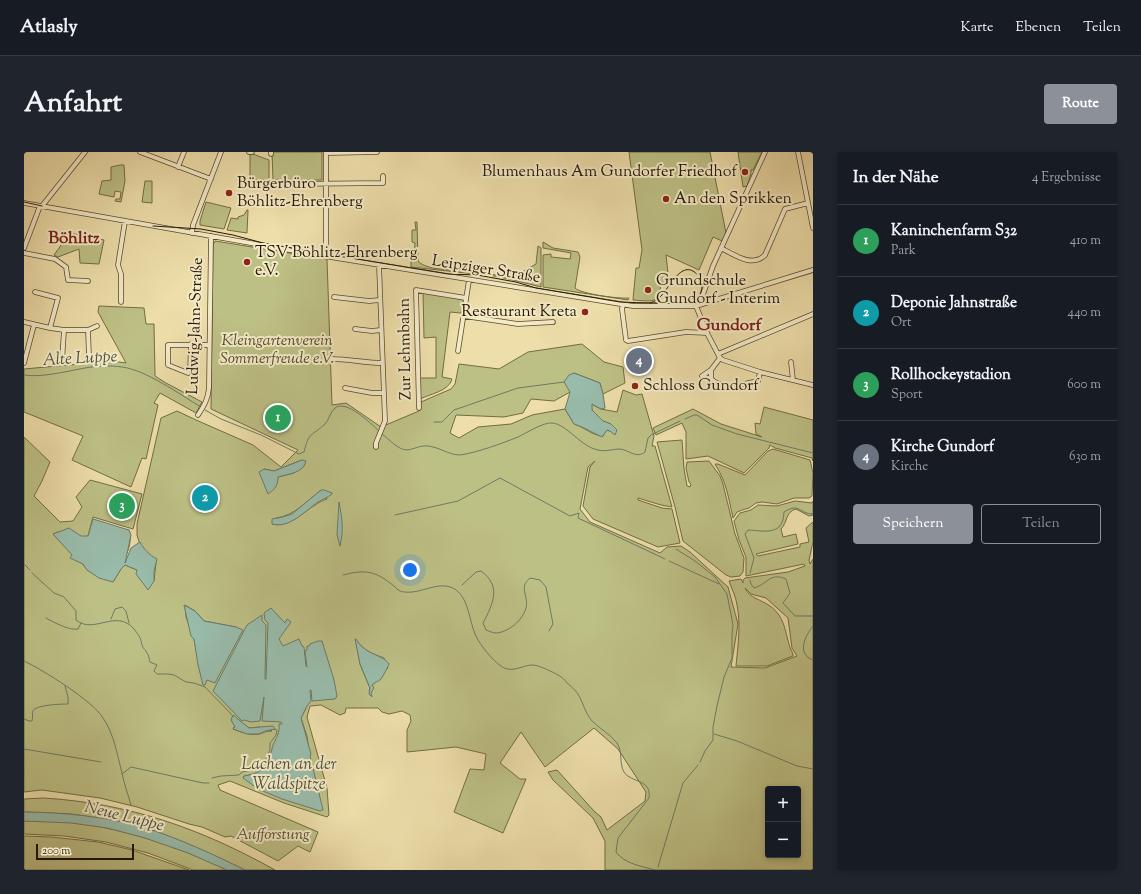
<!DOCTYPE html>
<html lang="de">
<head>
<meta charset="utf-8">
<style>
	body { margin:0; font-family:"Sorts Mill Goudy",serif; background:#20242c; color:#f1f3f6 }
	.controls { position:absolute; right:12px; bottom:12px; display:grid; overflow:hidden; border-radius:4px; box-shadow:0 2px 6px #0003 }
	.controls button { width:36px; height:36px; display:grid; place-items:center; padding:0; border:0; border-bottom:1px solid #363941; background:#171b24; color:#f1f3f6; font:20px sans-serif }
	.scale { position:absolute; left:12px; bottom:10px; width:98px; box-sizing:border-box; padding-left:4px; border:2px solid #281701; border-top:0; font-size:11px; line-height:14px; white-space:nowrap; color:#281701; -webkit-text-stroke:3px #f3eac8; paint-order:stroke }
	.you { position:absolute; left:386px; top:418px; width:14px; height:14px; margin:-10px; border:3px solid #fff; border-radius:50%; background:#1a73e8; box-shadow:0 0 0 6px #1a73e833 }
	.badge { display:grid; place-items:center; width:26px; height:26px; border-radius:50%; background:#8c9099; color:#fff; font-size:13px; font-weight:700 }
	.pin { position:absolute; translate:-50% -50%; border:2px solid #fff; box-shadow:0 1px 4px #0006 }
	.list { margin:0; padding:0; list-style:none }
	h2 { display:flex; justify-content:space-between; align-items:center; height:52px; margin:0; padding:0 16px; font-size:17px }
	h2 small { font-size:13px; font-weight:400; color:#9ea1a6 }
	.list li { display:grid; grid-template-columns:26px 1fr auto; gap:12px; align-items:center; box-sizing:border-box; height:72px; padding:0 16px; border-top:1px solid #363941 }
	.list b { display:block; font-size:15px; white-space:nowrap }
	.list p { margin:0; font-size:13px; white-space:nowrap; color:#9ea1a6 }
	.list em { font-size:13px; font-style:normal; color:#9ea1a6 }
	.actions { display:flex; gap:8px; padding:12px 16px }
	.actions a { flex:1; padding:9px 0; border:1px solid #8c9099; border-radius:4px; text-align:center; font-size:14px; color:#8c9099 }
	.actions .main { background:#8c9099; color:#fff }
	.map { position:relative; flex:none; width:789px; height:718px; overflow:hidden; border-radius:4px }
	header { display:flex; align-items:center; gap:24px; box-sizing:border-box; height:56px; padding:0 20px; background:#171b24; border-bottom:1px solid #363941 }
	header strong { font-size:19px }
	nav { display:flex; gap:22px; margin-inline-start:auto; font-size:14px }
	.intro { display:flex; align-items:center; justify-content:space-between; box-sizing:border-box; height:96px; padding:0 24px }
	h1 { margin:0; font-size:28px }
	.button { padding:10px 18px; border-radius:4px; background:#8c9099; color:#fff; font-size:14px; font-weight:700 }
	main { display:flex; gap:24px; padding:0 24px }
	aside { flex:1; background:#171b24; border-radius:4px; box-shadow:0 2px 6px #0003 }
	.map>svg:first-child { display:block }
	.green { fill:#bdc085; stroke:#726c43; fill-rule:evenodd }
	.water { fill:#99bcab; stroke:#6c7a67 }
	.lines { fill:none; stroke-linecap:round; stroke-linejoin:round }
	.stream { stroke:#6c7a67; stroke-width:1 }
	.minor-casing { stroke:#59492b; stroke-width:5.5 }
	.minor { stroke:#f3eac8; stroke-width:4 }
	.tram { stroke:#281701; stroke-width:1 }
	.poi-dot { fill:#8f2418; stroke:#f3eac8; stroke-width:1.5 }
	.labels { text-anchor:middle; dominant-baseline:central; stroke-width:4; stroke-linejoin:round; paint-order:stroke }
	.poi-label { font-size:16px; fill:#281701; stroke:#f3eac8; text-anchor:start }
	.street-label { font-size:16px; fill:#281701; stroke:#f3eac8 }
	.park-label { font-size:16px; font-style:italic; fill:#554a29; stroke:#f3eac8 }
	.neighbourhood-label { font-size:17px; font-weight:bold; fill:#7a1f14; stroke:#f3eac8 }
	.water-label { font-size:17px; font-style:italic; fill:#50513c; stroke:#f3eac8 }
</style>
</head>
<body>
<header>
<strong>Atlasly</strong>
<nav><a>Karte</a><a>Ebenen</a><a>Teilen</a></nav>
</header>
<div class="intro"><h1>Anfahrt</h1><a class="button">Route</a></div>
<main>
<div class="map">
<svg width="789" height="718" viewBox="0 0 789 718">
	<rect width="100%" height="100%" fill="#eddeaa"/>
	<filter id="stains"><feTurbulence type="fractalNoise" baseFrequency=".005" numOctaves="4"/><feColorMatrix values="0 0 0 0 .2 0 0 0 0 .09 0 0 0 0 .02 0 0 0 .5 -.17"/></filter>
	<radialGradient id="worn" r=".72"><stop offset=".6" stop-color="#630" stop-opacity="0"/><stop offset="1" stop-color="#630" stop-opacity=".3"/></radialGradient>
	<path class="green" d="M248,0H298V28H249Z
		M605,0H686L702,81L698,89L689,85L675,118L642,103L645,130L636,131C638,153 626,149 609,148L612,116H615L618,98Z
		M714,0H738L729,18H727V22L723,34L719,35Z
		M226,1L245,8V28H226Z
		M96,13H100L101,29L97,50L91,49L92,47H96L97,40L91,39L90,45L75,42L78,29L87,28V15Z
		M121,29H128V51L118,50Z
		M182,50L207,56L200,77L176,73V69Z
		M223,58H224L223,81L203,78L207,66L214,67V65L220,63Z
		M391,70H393L394,109C403,120 437,117 451,120C464,121 476,124 488,126L512,112L514,94L517,96V135L485,127L455,121H452L451,122L387,115V107H390L391,91L388,90V78H392Z
		M46,81L80,88L75,112L56,111L55,97L34,105L30,103Z
		M191,89L303,107L308,253L322,251L357,275L395,259L397,250L427,237L431,232L435,212L475,217L504,200L558,192L580,210L599,215L601,231L579,242L576,231L550,221L546,240L530,249L507,247L499,261L480,265L432,263L426,281L435,286L454,275L487,272L508,263L541,257L550,272C560,275 569,284 579,284L582,278L586,279L587,272L579,269L568,258L567,252L577,257L593,260L599,238L612,243L618,242L630,284L628,294H631L648,355L637,353L614,346V348L638,356L648,357L656,391L634,395L569,367L559,354L566,315L571,309L564,315L556,357L566,370L636,401L643,395L657,394L666,400L704,435L714,472L707,515L741,516L773,504L768,496L764,466L742,446L727,442L721,436C725,446 738,448 746,454C764,467 760,485 769,502V504L743,514H712C714,493 717,473 713,453C712,445 708,437 705,429L717,427L719,431V428L721,426L764,420L781,414L780,412L722,424V405L715,388L710,369L716,361L727,358L734,353L753,354L771,349L788,351L789,349V363L785,364L772,357C761,360 764,370 757,377L759,385L772,382L774,392L732,402L734,404L776,395V392L785,390L782,376L789,370V390L785,408L786,412L789,407V718H581V689L569,666L529,628L524,620L533,618L570,659L577,665L583,678L621,649L622,640L594,597L570,576L521,615L497,580L476,611L496,627H502L479,681L430,660L446,617L460,618L462,602L432,595L383,600V578L387,569L386,563L378,559L365,562L358,560L354,556H322L321,561L316,563L297,553L286,554L283,565L303,636L305,663L303,665L260,651L206,629L194,633L196,638L294,680L286,700L274,694L254,709L207,684L201,685L178,675L165,672L113,655L76,646L18,638L0,640V285L26,310L18,329L10,344L36,370L49,369L58,355L52,345L66,328L118,342L109,377L69,365L64,384L59,385L105,378C109,389 103,404 96,414L34,380L29,382L49,403L47,405L59,412L63,418L89,430L97,417L101,413L113,418L130,429L132,411L124,419L113,383V372L137,266L153,259L172,268L229,293L257,315L274,298L187,257L189,93ZM278,308L270,321L254,325L240,317L250,319ZM297,338L303,347C286,352 267,377 248,372L252,366C270,364 283,349 297,338ZM161,453L171,459L180,469L212,475L183,528L177,524L170,487L162,465ZM332,488C339,498 348,502 360,506L364,516L360,519L357,526L349,531L347,541L345,539L346,536L336,512ZM243,539L283,554L277,566L283,584L286,604L219,626L220,624C226,623 233,622 238,619C246,613 256,581 260,570L239,543ZM214,568L225,576L235,575L248,579C241,579 240,581 235,582C227,584 217,580 209,577ZM744,637H774V703H744Z
		M519,90L529,96L554,100L556,105L551,136C557,142 595,147 605,146L604,148L519,135V103L527,102V105L546,107L547,101L519,96Z
		M399,140L440,147L437,161L426,160L418,225L428,227C425,239 406,242 396,247V226H412V185L400,186Z
		M75,154L120,156L122,172H130L131,224L142,231L178,250L172,261L136,241L130,251L134,253L122,307L118,306L107,335L48,308L59,284L0,260V217L88,209L102,211L74,160Z
		M740,255L789,268V309L788,306L751,296L746,293L745,296L720,321L684,304L662,307V280L658,271L632,283L629,276L669,257L697,272L738,285L732,282L731,271L736,272Z
		M658,288L660,317L663,334L666,335L667,332L665,330L662,316L663,310L685,309L696,324L699,332L711,382L720,406L719,420L716,424L707,425L702,423L659,389L651,355L633,290Z
		M749,297L786,308L789,321L788,344L785,346H770L753,352L738,350L732,351L725,356L718,358L713,360L709,366C704,344 703,331 691,312H694L721,323L744,299Z
		M19,646C104,651 176,676 251,718H221L168,694L119,675L85,668L47,662L0,660V647Z
		M0,669C66,665 144,689 203,718H169L124,701L82,690L40,684L0,682Z
		M0,684L27,685L74,690L108,698L165,718H0Z"/>
	<path class="water" d="M550,221L576,231L579,242L581,256L577,257L568,252V258L579,269L587,272L593,278L591,283L586,279L583,278L578,285L558,275L550,272L541,257L546,240L540,230L545,223Z
		M278,308L282,309C280,321 264,322 254,325C254,334 251,337 244,342L235,320L240,317L250,319Z
		M297,338H300L308,341V342C303,346 299,347 294,350C281,359 265,377 248,372V367L259,365L268,362Z
		M315,350C318,366 320,377 316,394L313,383Z
		M69,367L105,378L107,383L101,411L107,396L116,390C120,397 125,403 133,407L130,419V429L124,438L112,422L113,418L101,413L97,417L89,430L75,426L63,418L59,412L46,406L48,403L29,382L45,376L57,384H64Z
		M160,453L171,459L180,469L212,475L219,478L191,531L183,528L181,533H179L174,513L170,487L167,484Z
		M247,456L261,471L263,467L267,470L255,487L259,494L275,487L278,494L280,495L282,514L283,515L281,499L283,498V494H285L286,492L294,489H298L310,528L313,544L311,547L288,549L287,538H286L287,549L283,554L277,566L287,602L286,604L299,658L296,659L258,647L234,637L219,626L220,624C242,620 244,614 249,593C252,586 256,581 255,572H258L257,570L238,569L240,545L236,569L227,570L220,568L218,569L189,539L223,473L238,463V469L242,473L241,527H242L244,471L241,468L240,461Z
		M331,487H332C342,504 357,501 365,512C364,515 359,524 357,527C354,530 351,530 348,533L350,536L347,541L348,545L345,542L346,536L336,512Z
		M209,563L225,576L249,574L251,577L241,579L235,582H223L209,577L211,575L207,568Z
		M0,660C36,660 87,665 122,676C156,687 189,702 221,718H203L164,701L121,686L83,676L47,671L0,669Z"/>
	<g class="lines">
		<path class="stream" d="M0,223C17,226 44,219 61,216C73,214 85,213 98,215C122,218 155,242 177,255
			M181,258L197,267L237,283L275,302L280,300C285,279 287,285 301,272C305,268 306,260 311,256C322,247 346,271 354,278
			M661,267L670,263H673L688,273L713,282L789,301
			M410,270H418L430,258L494,236L540,230
			M358,282C365,287 374,298 383,298C391,297 396,293 404,294C415,295 425,303 436,303C452,301 479,291 494,285C502,281 520,270 528,271C543,272 557,295 574,298C582,300 588,297 596,297C605,298 612,307 621,300L624,286L627,283L656,269
			M371,363L434,349L476,326L546,364L555,361L554,366L641,407
			M652,397L671,409L691,425L703,442L709,473L708,482V506L700,525L693,554L689,575V588L681,599L676,610
			M645,409L695,432
			M0,412L6,418
			M8,421L30,441L40,445L52,459V468C70,483 92,456 110,477C116,485 116,484 118,493C119,497 122,498 123,501C125,503 125,507 126,510L133,513L130,519L133,522H144L150,523L162,530L170,531L181,535L209,564
			M726,421L730,406L721,382L724,378C742,379 759,384 760,360C776,350 775,362 789,362
			M319,423C338,418 350,418 366,431C372,435 374,440 381,440C397,442 413,429 429,436C445,444 445,470 452,484C456,493 469,509 477,514C488,522 498,513 509,513C514,513 529,520 534,523C538,525 541,528 543,531C547,534 551,538 554,542C559,550 561,561 568,569C575,576 586,582 593,591C599,600 595,612 600,620C607,631 628,627 625,646L594,686L592,700C601,712 617,714 631,718
			M726,428L727,432L730,436C744,432 746,420 762,427L766,441L759,451L771,464H789
			M438,433L452,420L457,419C478,434 469,452 459,471L462,478C465,479 469,481 471,481C484,481 499,468 502,456C505,443 494,436 506,426L516,428L522,435L529,472L525,479
			M22,466C29,470 46,479 54,477L57,471
			M87,467L91,457L98,455L102,459L105,471
			M789,474C781,484 772,502 789,508
			M0,509C19,518 69,549 79,566C90,582 93,602 98,621C100,632 104,642 107,653
			M0,567L5,569H8C9,566 8,562 9,559C11,553 37,552 44,552V545L41,534
			M690,582L713,589L773,614L789,617
			M0,597L77,610
			M236,614L239,618
			M98,622L107,615L179,631H185
			M188,626L197,624L215,623L218,620L223,619L240,611L246,598V591L252,583L253,578L250,577
			M634,715L659,631L674,613"/>
		<g class="minor-casing">
			<path id="minor" d="M116,0L187,27
				M225,0H228
				M247,0V2
				M774,0L789,76
				M302,1L353,0
				M154,15L160,0
				M269,32L359,31V24
				M0,51L294,103L609,154H672L789,118
				M18,54L61,0
				M168,81L169,73L197,0
				M0,96L16,54
				M697,96C711,103 728,116 741,103L761,57L784,51
				M0,101L31,107L42,115L44,128L64,129
				M302,104V0
				M11,140L34,146L26,176
				M310,145L345,149L356,148
				M97,150V122L94,113L101,69
				M599,153L598,157L602,188L604,189L662,180L683,181
				M672,154L678,145L689,114L741,0
				M672,154L683,181L696,206L699,208L736,220L789,233
				M440,164L494,172L529,170
				M0,170L26,176L40,178H64L73,174
				M331,177L348,179L357,178
				M64,178L65,205
				M167,192L166,219L164,221L144,213V193H185
				M434,199L445,128
				M694,202L789,162
				M308,207C325,207 341,211 358,211
				M38,209L40,178
				M767,210L769,228
				M0,211L10,173
				M678,224L687,218L696,206
				M678,224L687,227V218
				M687,227C700,239 719,232 734,229L736,220
				M321,236L348,241H360
				M395,256L392,138L442,146
				M174,263C180,254 184,247 185,236L187,84
				M352,295V291L361,269L355,113"/>
		</g>
		<use href="#minor" class="minor"/>
		<path class="tram" d="M0,50L18,54
			M129,74L177,77L209,83L239,91L302,102L424,122L453,123L492,130L512,136L596,150C618,151 641,151 663,151C675,149 679,140 678,129C661,101 648,132 637,144C634,148 631,149 626,151"/>
	</g>
	<g class="poi-dot">
		<circle cx="721" cy="20" r="4"/>
		<circle cx="205" cy="41" r="4"/>
		<circle cx="642" cy="47" r="4"/>
		<circle cx="223" cy="110" r="4"/>
		<circle cx="624" cy="138" r="4"/>
		<circle cx="561" cy="160" r="4"/>
		<circle cx="611" cy="234" r="4"/>
	</g>
	<g class="labels">
		<g class="poi-label">
			<text x="713" y="20" text-anchor="end">Blumenhaus Am Gundorfer Friedhof</text>
			<text x="213" y="32">Bürgerbüro<tspan x="213" dy="18">Böhlitz-Ehrenberg</tspan></text>
			<text x="650" y="47">An den Sprikken</text>
			<text x="231" y="101">TSV Böhlitz-Ehrenberg<tspan x="231" dy="18">e.V.</tspan></text>
			<text x="632" y="129">Grundschule<tspan x="632" dy="18">Gundorf - Interim</tspan></text>
			<text x="553" y="160" text-anchor="end">Restaurant Kreta</text>
			<text x="619" y="234">Schloss Gundorf</text>
		</g>
		<g class="street-label">
			<text transform="translate(462 118) rotate(9)">Leipziger Straße</text>
			<text transform="translate(172 174) rotate(-88)">Ludwig-Jahn-Straße</text>
			<text transform="translate(382 197) rotate(-91)">Zur Lehmbahn</text>
		</g>
		<g class="park-label">
			<text x="253" y="189">Kleingartenverein<tspan x="253" dy="18">Sommerfreude e.V.</tspan></text>
			<text x="249" y="683">Aufforstung</text>
		</g>
		<g class="neighbourhood-label">
			<text x="50" y="87">Böhlitz</text>
			<text x="705" y="174">Gundorf</text>
		</g>
		<g class="water-label">
			<text transform="translate(56 207) rotate(-3)">Alte Luppe</text>
			<text x="265" y="613">Lachen an der<tspan x="265" dy="20">Waldspitze</tspan></text>
			<text transform="translate(100 665) rotate(14)">Neue Luppe</text>
		</g>
	</g>
	<rect width="100%" height="100%" filter="url(#stains)"/>
	<rect width="100%" height="100%" fill="url(#worn)"/>
</svg>
<div class="controls">
<button>+</button>
<button>−</button>
</div>
<div class="scale">200 m</div>
<div class="you"></div>
<div class="pin badge" style="left:254px;top:266px;background:#2e9e5b">1</div>
<div class="pin badge" style="left:181px;top:346px;background:#0f9aa8">2</div>
<div class="pin badge" style="left:98px;top:354px;background:#2e9e5b">3</div>
<div class="pin badge" style="left:615px;top:209px;background:#6b7280">4</div>
</div>
<aside>
<h2>In der Nähe<small>4 Ergebnisse</small></h2>
<ul class="list">
<li><span class="badge" style="background:#2e9e5b">1</span><div><b>Kaninchenfarm S32</b><p>Park</p></div><em>410 m</em></li>
<li><span class="badge" style="background:#0f9aa8">2</span><div><b>Deponie Jahnstraße</b><p>Ort</p></div><em>440 m</em></li>
<li><span class="badge" style="background:#2e9e5b">3</span><div><b>Rollhockeystadion</b><p>Sport</p></div><em>600 m</em></li>
<li><span class="badge" style="background:#6b7280">4</span><div><b>Kirche Gundorf</b><p>Kirche</p></div><em>630 m</em></li>
</ul>
<div class="actions"><a class="main">Speichern</a><a>Teilen</a></div>
</aside>
</main>
</body>
</html>
